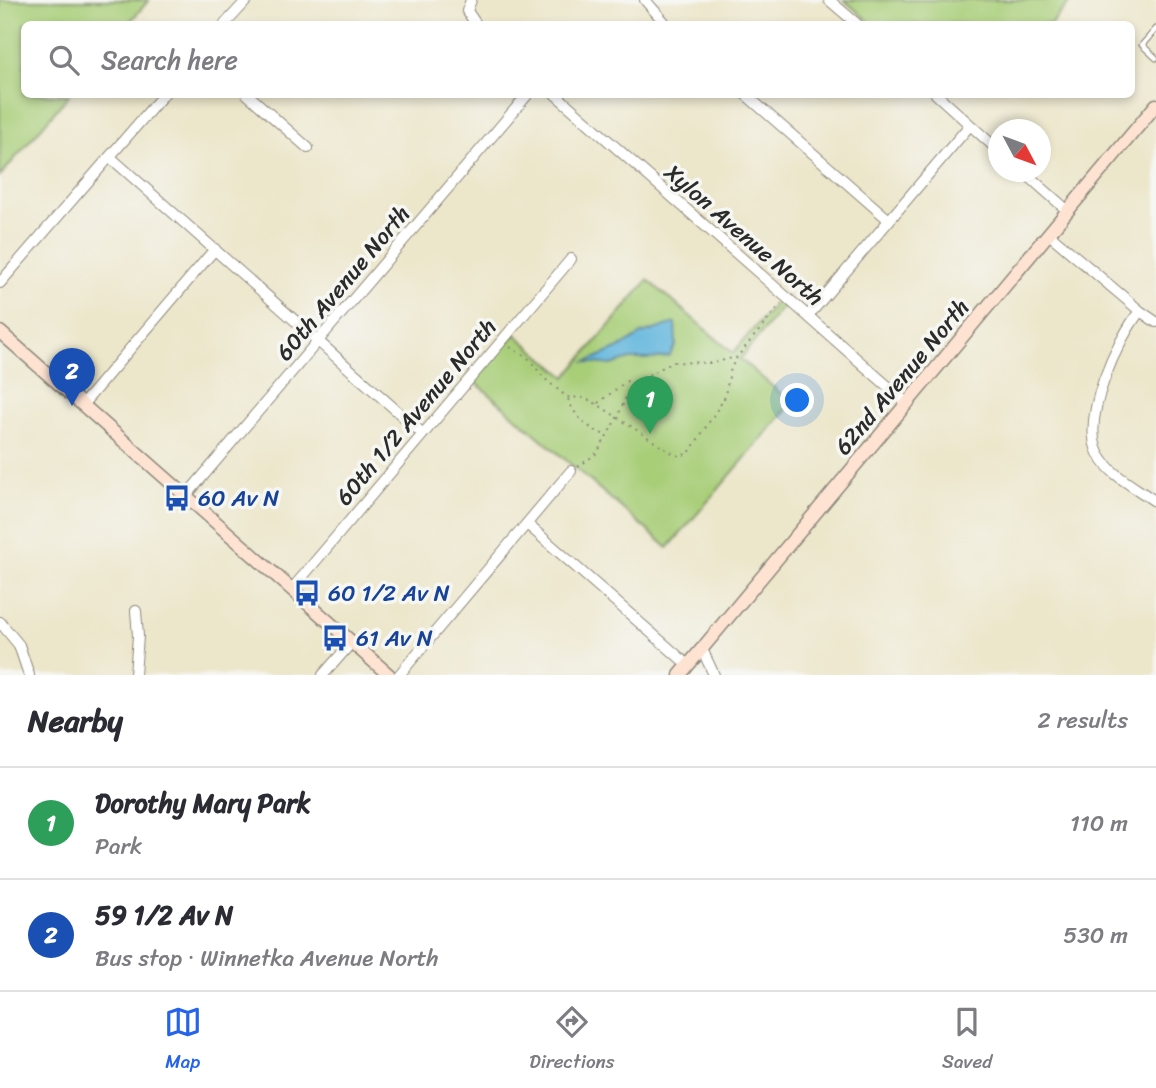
<!DOCTYPE html>
<html lang="en">
<head>
<meta charset="utf-8">
<style>
	body { margin:0; font-family:Sriracha,sans-serif; background:#f7f7f7; color:#2b2b33 }
	.compass { position:absolute; left:988px; top:119px; width:63px; height:63px; border-radius:50%; background:#fff; box-shadow:0 4px 10px #0003; rotate:131deg }
	.you { position:absolute; left:798px; top:401px; width:24px; height:24px; margin:-18px; border:5px solid #fff; border-radius:50%; background:#1a73e8; box-shadow:0 0 0 10px #1a73e833 }
	.badge { display:grid; place-items:center; width:46px; height:46px; border-radius:50%; background:#2563eb; color:#fff; font-size:23px; font-weight:700 }
	.pin { position:absolute; translate:-50% -58px; filter:drop-shadow(0 2px 4px #0008) }
	.pin::after { content:''; position:absolute; top:37px; width:24px; height:21px; background:inherit; clip-path:polygon(0 0,100% 0,50% 100%) }
	.list { margin:0; padding:0; list-style:none }
	h2 { display:flex; justify-content:space-between; align-items:center; height:91px; margin:0; padding:0 28px; font-size:30px }
	h2 small { font-size:23px; font-weight:400; color:#7c7c81 }
	.list li { display:grid; grid-template-columns:46px 1fr auto; gap:21px; align-items:center; box-sizing:border-box; height:112px; padding:0 28px; border-top:2px solid #e1e1e2 }
	.list b { display:block; font-size:26px; white-space:nowrap }
	.list p { margin:0; font-size:23px; white-space:nowrap; color:#7c7c81 }
	.list em { font-size:23px; font-style:normal; color:#7c7c81 }
	.icon { flex:none; width:38px; height:38px; fill:none; stroke:currentColor; stroke-width:2; stroke-linecap:round; stroke-linejoin:round }
	.map { position:relative; flex:none; width:1156px; height:675px; overflow:hidden }
	.search { position:absolute; background:#fff; box-shadow:0 4px 10px #0003; left:21px; right:21px; top:21px; height:77px; display:flex; align-items:center; gap:18px; box-sizing:border-box; padding:0 24px; border-radius:10px; color:#7c7c81; font-size:26px }
	.sheet { height:315px; background:#fff }
	nav { display:flex; justify-content:space-around; align-items:center; box-sizing:border-box; height:98px; border-top:2px solid #e1e1e2; background:#fff; font-size:19px; color:#7c7c81 }
	nav a { display:grid; justify-items:center; gap:4px }
	nav .on { color:#2563eb }
	.map>svg:first-child { display:block }
	.green { fill:#a8ce78; stroke:#6a7c52; stroke-width:2 }
	.water { fill:#61b5dd; stroke:#467084; stroke-width:2 }
	.lines { fill:none; stroke-linecap:round; stroke-linejoin:round }
	.lane-casing { stroke:#8c887a; stroke-width:7 }
	.street-casing { stroke:#8c887a; stroke-width:12 }
	.secondary-casing { stroke:#8c887a; stroke-width:15 }
	.path { stroke:#8c887a; stroke-width:2; stroke-dasharray:2 5; stroke-linecap:butt }
	.lane { stroke:#fff; stroke-width:4.5 }
	.street { stroke:#fff; stroke-width:10 }
	.secondary { stroke:#fee3d2; stroke-width:12 }
	.labels { text-anchor:middle; dominant-baseline:central; stroke-width:7; stroke-linejoin:round; paint-order:stroke }
	.street-label { font-size:23px; fill:#2b2b2b; stroke:#f6f6f2 }
	.transit-label { font-size:23px; fill:#164399; stroke:#f6f6f2; text-anchor:start }
</style>
</head>
<body>
<div class="map">
<svg width="1156" height="675" viewBox="0 0 1156 675">
	<rect width="100%" height="100%" fill="#f6f6f2"/>
	<filter id="ink" filterUnits="userSpaceOnUse"><feTurbulence type="fractalNoise" baseFrequency=".0143" numOctaves="2"/><feDisplacementMap in="SourceGraphic" scale="14" xChannelSelector="R" yChannelSelector="G"/><feConvolveMatrix kernelMatrix="1 2 1 2 8 2 1 2 1" color-interpolation-filters="sRGB"/></filter>
	<filter id="wash" filterUnits="userSpaceOnUse"><feTurbulence type="fractalNoise" baseFrequency=".00686" numOctaves="4" result="noise"/><feDisplacementMap in="SourceGraphic" scale="28" xChannelSelector="R" yChannelSelector="G"/><feGaussianBlur stdDeviation="1.57" result="paint"/><feColorMatrix in="noise" values="0 0 0 0 0 0 0 0 0 0 0 0 0 0 0 0 0 1.4 0 .05"/><feComposite in="paint" operator="in"/></filter>
	<g filter="url(#wash)">
		<rect width="100%" height="100%" fill="#ece6ca"/>
		<path class="green" d="M0,0H149L128,24H24V94L69,95L0,176Z
			M844,0H1071L1051,24H872Z
			M648,280L733,353L780,298L785,304L740,359L792,403L668,548L474,381L515,334L566,377Z"/>
		<path class="water" d="M675,323L676,345L669,356L652,359H630L611,365L586,362L617,349L642,334Z"/>
	</g>
	<g filter="url(#ink)">
		<g class="lines">
			<g class="lane-casing">
				<path id="lane" d="M1156,29L1142,45L1156,58"/>
			</g>
			<g class="street-casing">
				<path id="street" d="M471,0L467,11L476,24
					M645,0L666,24
					M829,0L857,24
					M225,24L247,0
					M247,94L308,148
					M555,94L908,404
					M745,94L889,220
					M936,94L998,150
					M110,157L423,434
					M1024,172L1068,211
					M1049,234L1140,311L1156,322
					M0,283L164,94
					M1140,311C1117,340 1081,418 1098,453C1109,475 1137,488 1156,502
					M808,316L970,125
					M83,404L215,249
					M186,496L528,94
					M527,524L688,665
					M292,589L571,259
					M0,622L19,645L29,675
					M702,649L714,675
					M135,675L138,636L136,611
					M323,675L352,642
					M399,675L571,471"/>
			</g>
			<g class="secondary-casing">
				<path id="secondary" d="M0,332L389,675
					M680,675L1156,105"/>
			</g>
			<path class="path" d="M510,347L528,358L545,379L567,397L585,398L597,404L670,452L680,456L689,453L724,399L731,368L737,357L781,304
				M568,399C576,418 586,427 605,435
				M598,403L627,381L634,383
				M578,467L597,453L617,418L627,395L639,380L673,362L713,363L736,357"/>
			<use href="#lane" class="lane"/>
			<use href="#street" class="street"/>
			<use href="#secondary" class="secondary"/>
		</g>
	</g>
	<defs>
		<g id="bus-bare" transform="scale(2.1)"><path d="M-5-6H5V4H4V6H2V4H-2V6H-4V4H-5ZM-3.5-4V0h7V-4ZM-3.5 1.2v1.5H-2V1.2ZM2 1.2v1.5H3.5V1.2Z" fill="#1a4fb4" stroke="#f6f6f2" stroke-width="2.5" paint-order="stroke"/></g>
	</defs>
	<g fill-rule="evenodd">
		<use href="#bus-bare" x="177" y="498"/>
		<use href="#bus-bare" x="307" y="593"/>
		<use href="#bus-bare" x="335" y="638"/>
	</g>
	<g class="labels">
		<g class="street-label">
			<text transform="translate(744 235) rotate(41)">Xylon Avenue North</text>
			<text transform="translate(343 283) rotate(-50)">60th Avenue North</text>
			<text transform="translate(902 377) rotate(-50)">62nd Avenue North</text>
			<text transform="translate(416 412) rotate(-50)">60th 1/2 Avenue North</text>
		</g>
		<g class="transit-label">
			<text x="198" y="498">60 Av N</text>
			<text x="328" y="593">60 1/2 Av N</text>
			<text x="356" y="638">61 Av N</text>
		</g>
	</g>
</svg>
<svg class="compass" viewBox="-18 -18 36 36"><path d="M0-13l5 13h-10z" fill="#e53935"/><path d="M0 13l5-13h-10z" fill="#7c7c81"/></svg>
<div class="you"></div>
<div class="pin badge" style="left:650px;top:434px;background:#2e9e5b">1</div>
<div class="pin badge" style="left:72px;top:406px;background:#1a4fb4">2</div>
<div class="search"><svg class="icon" aria-label="search" viewBox="0 0 24 24"><circle cx="10" cy="10" r="6"/><path d="M15 15l6 6"/></svg>Search here</div>
</div>
<section class="sheet">
<h2>Nearby<small>2 results</small></h2>
<ul class="list">
<li><span class="badge" style="background:#2e9e5b">1</span><div><b>Dorothy Mary Park</b><p>Park</p></div><em>110 m</em></li>
<li><span class="badge" style="background:#1a4fb4">2</span><div><b>59 1/2 Av N</b><p>Bus stop · Winnetka Avenue North</p></div><em>530 m</em></li>
</ul>
</section>
<nav>
<a class="on"><svg class="icon" aria-label="map" viewBox="0 0 24 24"><path d="M3 6l6-2 6 2 6-2v14l-6 2-6-2-6 2zM9 4v14M15 6v14"/></svg>Map</a>
<a><svg class="icon" aria-label="directions" viewBox="0 0 24 24"><path d="M12 3l9 9-9 9-9-9zM9 14v-3h6M13 9l2 2-2 2"/></svg>Directions</a>
<a><svg class="icon" aria-label="saved" viewBox="0 0 24 24"><path d="M7 4h10v16l-5-4-5 4z"/></svg>Saved</a>
</nav>
</body>
</html>
